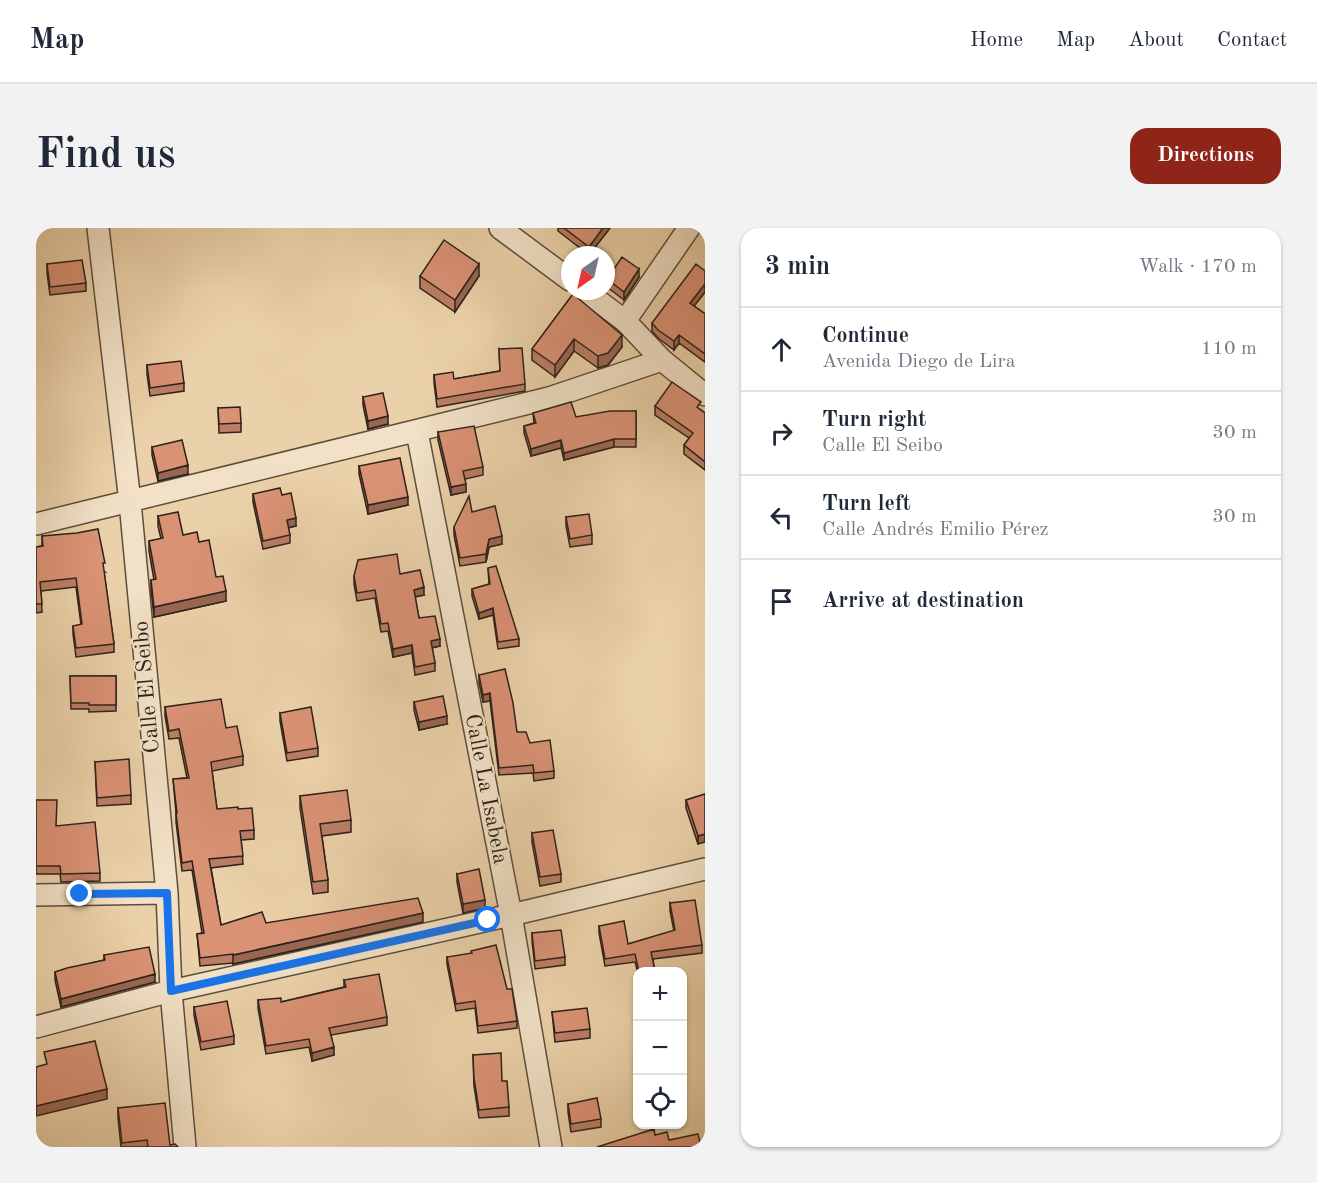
<!DOCTYPE html>
<html lang="en">
<head>
<meta charset="utf-8">
<style>
	body { margin:0; font-family:"Old Standard TT",serif; background:#f2f2f3; color:#1f2937 }
	.controls { position:absolute; right:18px; bottom:18px; display:grid; overflow:hidden; border-radius:12px; box-shadow:0 2px 4px #0004 }
	.controls button { width:54px; height:54px; display:grid; place-items:center; padding:0; border:0; border-bottom:2px solid #e0e1e3; background:#fff; color:#1f2937; font:30px sans-serif }
	.compass { position:absolute; left:525px; top:18px; width:54px; height:54px; border-radius:50%; background:#fff; box-shadow:0 2px 4px #0004; rotate:214deg }
	.stop { position:absolute; width:18px; height:18px; margin:-14px; border:4px solid #1a73e8; border-radius:50%; background:#fff }
	.stop.end { background:#1a73e8; border-color:#fff; box-shadow:0 2px 6px #0008 }
	.list { margin:0; padding:0; list-style:none }
	h2 { display:flex; justify-content:space-between; align-items:center; height:78px; margin:0; padding:0 24px; font-size:26px }
	h2 small { font-size:20px; font-weight:400; color:#747a83 }
	.list li { display:grid; grid-template-columns:39px 1fr auto; gap:18px; align-items:center; box-sizing:border-box; height:84px; padding:0 24px; border-top:2px solid #e0e1e3 }
	.list b { display:block; font-size:22px; white-space:nowrap }
	.list p { margin:0; font-size:20px; white-space:nowrap; color:#747a83 }
	.list em { font-size:20px; font-style:normal; color:#747a83 }
	.icon { flex:none; width:33px; height:33px; fill:none; stroke:currentColor; stroke-width:2; stroke-linecap:round; stroke-linejoin:round }
	.map { position:relative; flex:none; width:669px; height:919px; overflow:hidden; border-radius:18px }
	header { display:flex; align-items:center; gap:36px; box-sizing:border-box; height:84px; padding:0 30px; background:#fff; border-bottom:2px solid #e0e1e3 }
	header strong { font-size:28px }
	nav { display:flex; gap:33px; margin-inline-start:auto; font-size:21px }
	.intro { display:flex; align-items:center; justify-content:space-between; box-sizing:border-box; height:144px; padding:0 36px }
	h1 { margin:0; font-size:42px }
	.button { padding:15px 27px; border-radius:18px; background:#8f2418; color:#fff; font-size:21px; font-weight:700 }
	main { display:flex; gap:36px; padding:0 36px }
	aside { flex:1; background:#fff; border-radius:18px; box-shadow:0 2px 4px #0004 }
	.map>svg:first-child { display:block }
	.lines { fill:none; stroke-linecap:round; stroke-linejoin:round }
	.minor-casing { stroke:#5c4e3e; stroke-width:24 }
	.minor { stroke:#f2e1c7; stroke-width:21 }
	.wall { fill:#bb7e65; stroke:#2d221b; stroke-width:1.5 }
	.shaded-wall { fill:#996652; stroke:#2d221b; stroke-width:1.5 }
	.building { fill:#da9275; stroke:#2d221b; stroke-width:1.5 }
	.route { stroke:#1a73e8; stroke-width:8 }
	.labels { text-anchor:middle; dominant-baseline:central; stroke-width:4.5; stroke-linejoin:round; paint-order:stroke }
	.street-label { font-size:22px; fill:#2d221b; stroke:#f2e1c7 }
</style>
</head>
<body>
<header>
<strong>Map</strong>
<nav><a>Home</a><a>Map</a><a>About</a><a>Contact</a></nav>
</header>
<div class="intro"><h1>Find us</h1><a class="button">Directions</a></div>
<main>
<div class="map">
<svg width="669" height="919" viewBox="0 0 669 919">
	<rect width="100%" height="100%" fill="#ebd1a9"/>
	<filter id="stains"><feTurbulence type="fractalNoise" baseFrequency=".00333" numOctaves="4"/><feColorMatrix values="0 0 0 0 .2 0 0 0 0 .09 0 0 0 0 .02 0 0 0 .5 -.17"/></filter>
	<radialGradient id="worn" r=".72"><stop offset=".6" stop-color="#630" stop-opacity="0"/><stop offset="1" stop-color="#630" stop-opacity=".3"/></radialGradient>
	<g class="lines">
		<g class="minor-casing">
			<path id="minor" d="M62,0L94,274L131,665L135,763L149,919
				M464,0L534,52
				M549,63L589,93L626,132L669,167
				M589,93L653,0
				M381,204L475,687L515,919
				M0,296L513,170L626,132
				M0,667L131,665
				M0,799L135,763L475,687L669,641"/>
		</g>
		<use href="#minor" class="minor"/>
	</g>
	<path class="wall" d="M522,0H574L553,27L522,3Z
		M11,36L50,55V63L14,67L11,45Z
		M669,43V64L658,78L669,86V134L643,115L638,122L622,110L616,103V95Z
		M384,48H443L419,84L384,60Z
		M603,49L588,72L571,59V51Z
		M537,66L586,119L572,137L562,140L538,123L519,149L496,132V121Z
		M463,121L489,156V163L401,179L398,154V147L418,151L464,143Z
		M111,137L148,155V163L114,168L111,146Z
		M327,169L352,196L332,201L327,177Z
		M619,178L665,182L669,185V242L648,226V217L653,210L619,187Z
		M182,180L205,195V204L183,205Z
		M600,183V219H578L528,232L525,220L495,228L488,205V198L498,195L497,185L540,189Z
		M402,204L447,239V247L429,251L430,264L415,267L402,212Z
		M116,219L152,246L122,253L116,227Z
		M323,238L372,277L332,286L323,246Z
		M217,266L246,267L260,298L252,300L254,307V315L227,321L217,274Z
		M436,284L466,316L453,319L450,334L424,338L418,307V299Z
		M122,288L147,307L163,314L180,349L190,373L118,389L115,362V352H118L113,323V313L125,311L122,298Z
		M530,289L556,307V316L534,319L530,298Z
		M6,308L69,344H68L78,416V424L40,429L37,406V398L45,397L40,359L5,363L6,384L0,385V319L6,318Z
		M452,340L483,411V418L462,421L457,387L443,391L436,368V361L453,356Z
		M364,346L388,367L379,369L383,390L404,418L396,420L399,435V443L379,447L376,425L357,429L352,403L345,404L339,370L321,373L318,356V348Z
		M443,447L481,504L494,515L518,543V550L498,553L497,545L463,547L454,473L447,474L443,455Z
		M34,448H80V483L53,484V481H35Z
		M378,474L411,496L383,502L378,482Z
		M129,479L190,500L207,528V537L176,543L181,581H202L218,602V611L205,612L207,636L175,640L185,697L230,695L387,694L197,736V735L164,738L161,706L166,705L156,642L146,643L140,594V585L137,551L151,550L143,510L133,511L129,488Z
		M244,485L282,520V528L251,533L244,493Z
		M59,534L95,567V576L61,578Z
		M669,566L662,616L650,580V572Z
		M264,568L315,592V604L286,608L292,652V664L277,666L264,580Z
		M0,572L20,598L64,645V653L25,654L24,646H0Z
		M496,605L525,646V654L504,658L496,614Z
		M421,646L449,680L427,685L421,654Z
		M634,675L666,717V725L617,731L619,744H602V745L599,734L569,738L563,705V698L592,716L638,703L634,683Z
		M496,705L529,729V737L499,741L496,713Z
		M68,727L119,754L25,779L19,752V744L68,732Z
		M411,729L471,761L481,793V800L442,805L439,780L420,783L411,736Z
		M308,752L351,789V797L295,807L298,827L276,833L273,819L230,826L222,780V772L245,774L308,759Z
		M158,779L198,808V816L165,822L158,787Z
		M516,784L554,801V810L519,814Z
		M437,827L466,853L473,879V888L443,890L438,858Z
		M532,876L565,891V899L535,904L532,884Z
		M82,880L134,917L142,919H85L82,890Z"/>
	<path class="shaded-wall" d="M567,0H574L553,27V19Z
		M443,36V48L419,84V72Z
		M603,41V49L588,72V64Z
		M669,56V64L654,83V75Z
		M586,107V119L572,137L562,140V128Z
		M643,107V115L638,122V113Z
		M538,111V123L519,149V137Z
		M352,188V196L332,201V193Z
		M578,211V219L528,232V225Z
		M525,212V220L495,228V221Z
		M152,237V246L122,253V245Z
		M430,256V264L415,267V259Z
		M372,269V277L332,286V277Z
		M260,290V298L251,300V292Z
		M466,308V316L453,319L450,334V326L453,311Z
		M388,359V367L378,369V362Z
		M190,363V373L118,389V379Z
		M457,380V387L443,391V385Z
		M404,411V418L395,420V413Z
		M376,417V425L357,429V421Z
		M454,465V473L447,474V467Z
		M411,488V496L383,502V494Z
		M669,606V614L662,616V608Z
		M449,672V680L427,685V676Z
		M387,685V694L197,736V727Z
		M119,746V754L25,779V771Z
		M298,819V827L276,833V825Z
		M71,861V871L0,888V878Z"/>
	<path class="building" d="M528,0H567L553,19Z
		M408,12L443,36L419,72L384,48Z
		M586,29L603,41L588,64L571,51Z
		M46,32L50,55L14,59L11,36Z
		M660,36L669,43V56L654,75L669,86V126L643,107L638,113L622,102L616,95Z
		M537,66L586,107L572,125L562,128L538,111L519,137L496,121Z
		M486,120L489,156L401,171L398,147L417,144L418,151L464,143L463,121Z
		M145,133L148,155L114,160L111,137Z
		M636,154L665,174L661,179L669,185V234L648,217L657,205L619,178Z
		M347,165L352,188L332,193L327,169Z
		M535,174L540,189L574,183H600V211H578L528,225L525,212L495,221L488,198L500,195L497,185Z
		M204,179L205,195L183,196L182,180Z
		M438,198L447,239L427,243L430,256L415,259L402,204Z
		M146,212L152,237L122,245L116,219Z
		M364,230L372,269L332,277L323,238Z
		M244,260L246,267L255,265L260,290L251,292L254,307L227,313L217,266Z
		M433,268L436,284L459,278L466,308L453,311L450,326L424,330L418,299Z
		M142,284L147,307L161,304L163,314L173,312L180,349L187,348L190,363L118,379L115,352L120,351L113,313L127,310L122,288Z
		M553,286L556,307L534,311L530,289Z
		M62,301L69,335H67L78,416L40,420L37,398L46,396L40,350L4,354L6,376H0V319L7,318L6,308L41,305Z
		M361,326L364,346L384,342L388,359L378,362L383,390L399,388L404,411L395,413L399,435L379,439L376,417L357,421L352,395L345,396L339,362L321,365L318,348L322,332Z
		M460,338L483,411L462,414L457,380L443,385L436,361L454,356L452,340Z
		M469,441L477,475L481,504H490L494,515L514,512L518,543L498,545L497,537L463,540L454,465L447,467L443,447Z
		M34,448H80V477H53V475H35Z
		M407,468L411,488L383,494L378,474Z
		M185,471L190,500L201,498L207,528L175,534L181,581L202,579V581L216,580L218,602L204,603L207,628L173,631L185,697L226,684L230,695L382,670L387,685L197,727V726L164,730L161,706L168,705L156,633L146,635L140,585H141L137,551L153,550L143,501L133,503L129,479Z
		M275,479L282,520L251,525L244,485Z
		M93,531L95,567L61,570L59,534Z
		M311,562L315,592L284,596L292,652L277,654L264,568Z
		M669,566V606L662,608L650,572Z
		M0,572H21L20,598L59,594L64,645L25,646L24,638H0Z
		M517,602L525,646L504,649L496,605Z
		M443,641L449,672L427,676L421,646Z
		M659,672L666,717L615,724L619,744H603L599,726L569,731L563,698L588,693L592,716L639,702L634,675Z
		M525,702L529,729L499,733L496,705Z
		M460,717L471,761H476L481,793L442,798L439,773L420,776L411,729L436,725L435,723Z
		M113,719L119,746L25,771L19,744L31,740L69,732L68,727Z
		M343,746L351,789L293,800L298,819L276,825L273,811L230,818L222,772L245,770V774L310,759L308,752Z
		M191,773L198,808L165,814L158,779Z
		M551,780L554,801L519,805L516,784Z
		M59,813L71,861L0,878V839L11,836L8,824Z
		M465,825L466,853H471L473,879L443,882L438,850L437,827Z
		M561,870L565,891L535,896L532,876Z
		M129,875L134,917L139,916L142,919H112L111,912L86,915L82,880Z
		M618,901L619,907L631,904L633,912L662,906L665,919H561Z"/>
	<g class="lines">
		<path class="route" d="M44,666L131,665L135,763L452,692"/>
	</g>
	<g class="labels">
		<g class="street-label">
			<text transform="translate(111 459) rotate(-95)">Calle El Seibo</text>
			<text transform="translate(450 561) rotate(79)">Calle La Isabela</text>
		</g>
	</g>
	<rect width="100%" height="100%" filter="url(#stains)"/>
	<rect width="100%" height="100%" fill="url(#worn)"/>
</svg>
<div class="controls">
<button>+</button>
<button>−</button>
<button><svg class="icon" aria-label="locate" viewBox="0 0 24 24"><circle cx="12" cy="12" r="6"/><path d="M12 2v4M12 18v4M2 12h4M18 12h4"/></svg></button>
</div>
<svg class="compass" viewBox="-18 -18 36 36"><path d="M0-13l5 13h-10z" fill="#e53935"/><path d="M0 13l5-13h-10z" fill="#747a83"/></svg>
<div class="stop" style="left:452px;top:692px"></div>
<div class="stop end" style="left:44px;top:666px"></div>
</div>
<aside>
<h2>3 min<small>Walk · 170 m</small></h2>
<ul class="list">
<li><svg class="icon" aria-label="ahead" viewBox="0 0 24 24"><path d="M12 20V5M6 11l6-6 6 6"/></svg><div><b>Continue</b><p>Avenida Diego de Lira</p></div><em>110 m</em></li>
<li><svg class="icon" aria-label="right" viewBox="0 0 24 24"><path d="M7 20v-9h11M14 6l5 5-5 5"/></svg><div><b>Turn right</b><p>Calle El Seibo</p></div><em>30 m</em></li>
<li><svg class="icon" aria-label="left" viewBox="0 0 24 24"><path d="M17 20v-9H6M10 6l-5 5 5 5"/></svg><div><b>Turn left</b><p>Calle Andrés Emilio Pérez</p></div><em>30 m</em></li>
<li><svg class="icon" aria-label="arrive" viewBox="0 0 24 24"><path d="M6 21V4h12l-3 4 3 4H6"/></svg><div><b>Arrive at destination</b></div></li>
</ul>
</aside>
</main>
</body>
</html>
